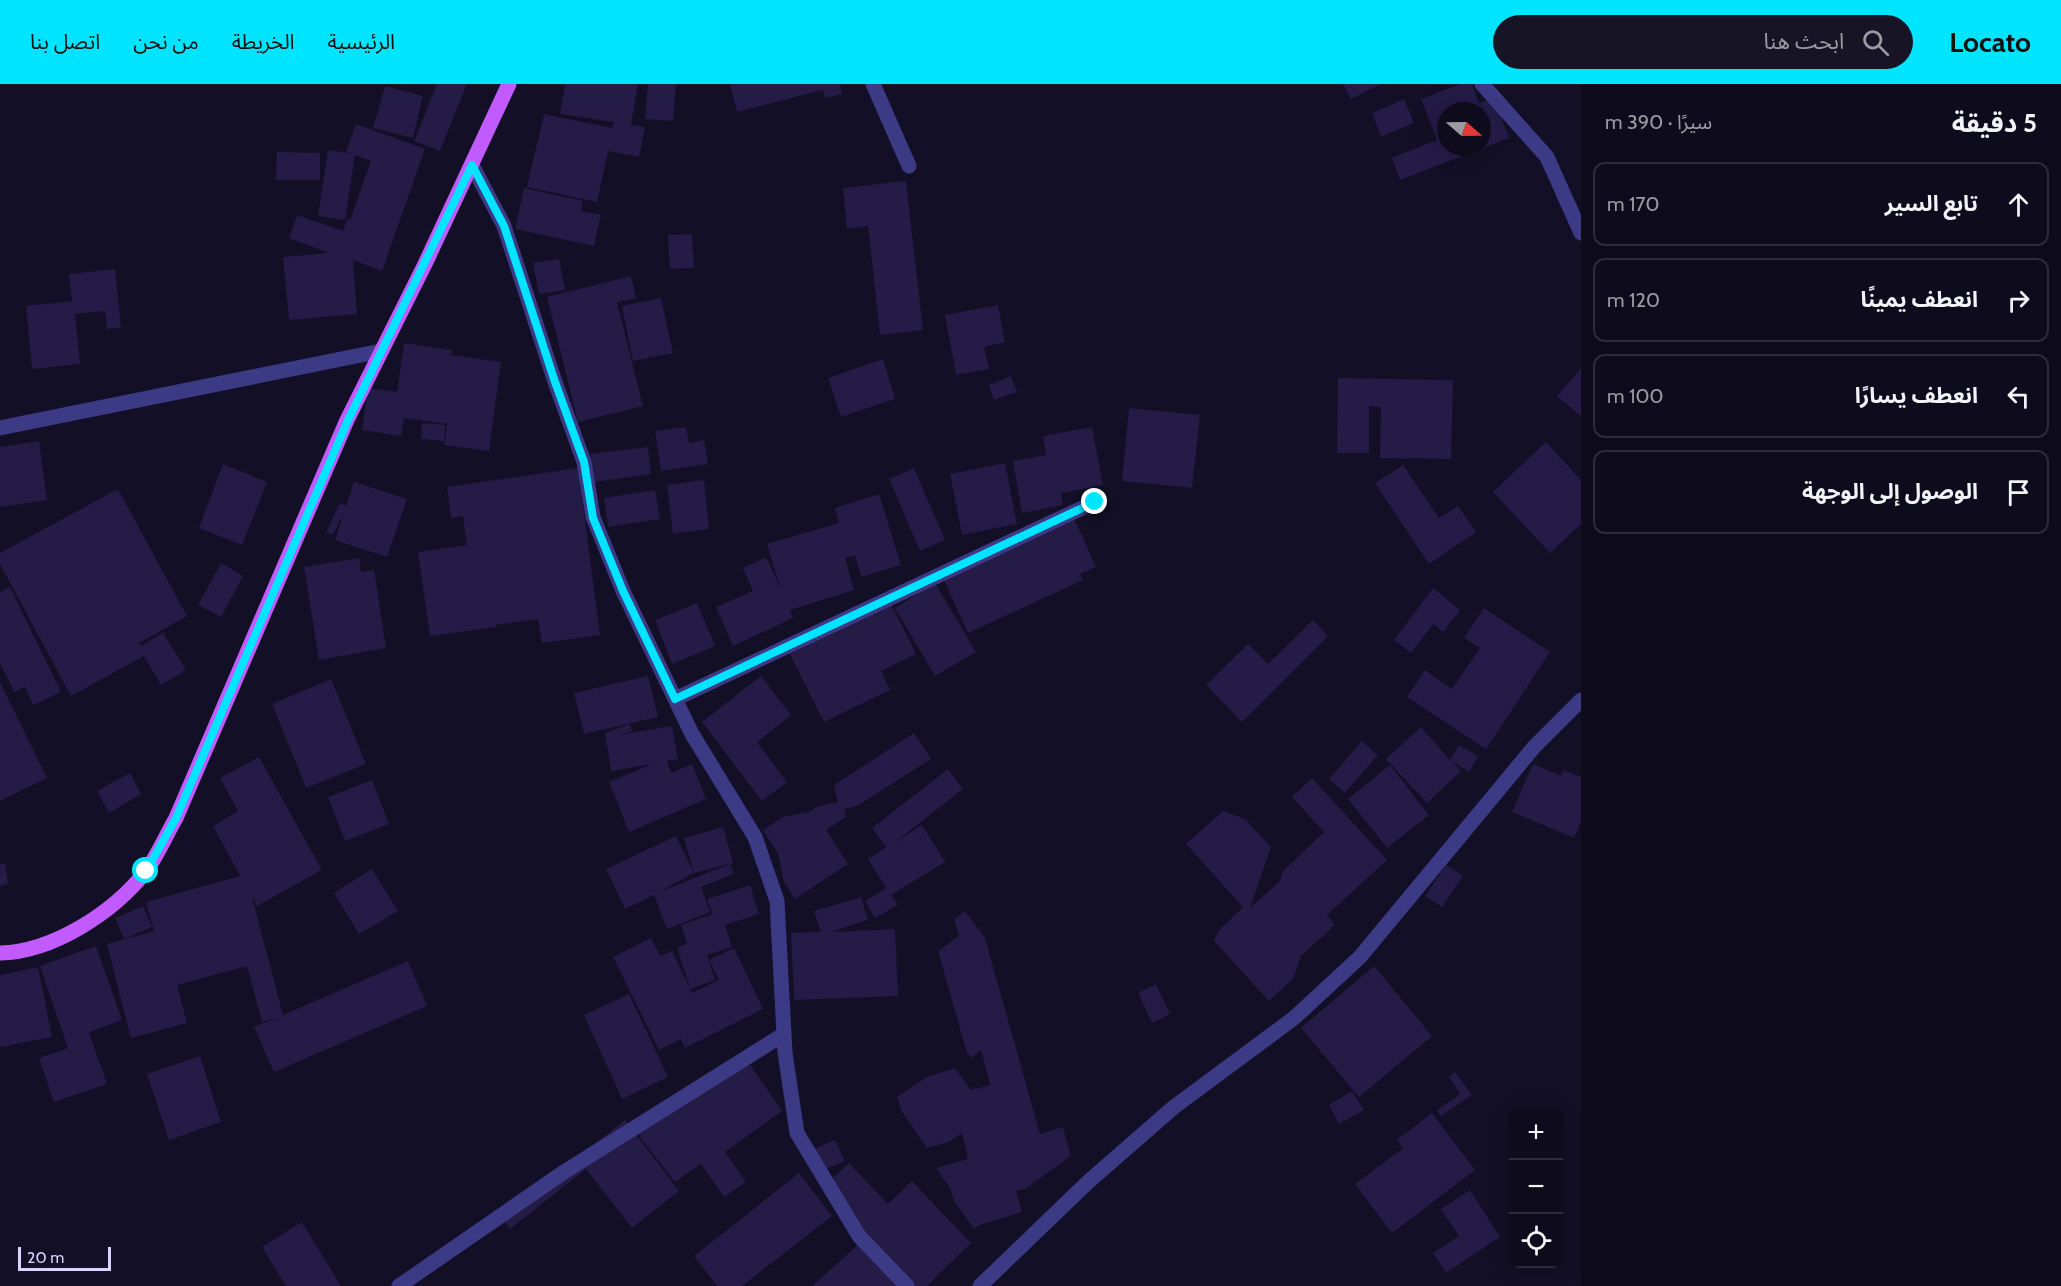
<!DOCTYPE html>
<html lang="ar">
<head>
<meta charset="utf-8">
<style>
	body { margin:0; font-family:Cabin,"Noto Sans Arabic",sans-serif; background:#171425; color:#f1f3f6; direction:rtl }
	.controls { position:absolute; right:18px; bottom:18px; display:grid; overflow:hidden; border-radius:12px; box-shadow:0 6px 24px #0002 }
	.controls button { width:54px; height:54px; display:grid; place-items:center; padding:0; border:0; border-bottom:2px solid #2e2b3b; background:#0e0b1c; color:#f1f3f6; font:30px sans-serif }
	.compass { position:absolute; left:1437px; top:18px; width:54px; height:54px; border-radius:50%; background:#0e0b1c; box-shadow:0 6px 24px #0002; rotate:110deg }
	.scale { position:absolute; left:18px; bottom:15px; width:93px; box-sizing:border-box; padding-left:6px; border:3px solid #d9d4ff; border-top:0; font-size:16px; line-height:21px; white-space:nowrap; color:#d9d4ff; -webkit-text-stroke:4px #130f26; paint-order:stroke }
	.stop { position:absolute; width:18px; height:18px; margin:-14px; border:4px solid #00e5ff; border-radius:50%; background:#fff }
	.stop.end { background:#00e5ff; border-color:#fff; box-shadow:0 2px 6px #0008 }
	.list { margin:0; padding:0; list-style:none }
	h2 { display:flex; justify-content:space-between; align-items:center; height:78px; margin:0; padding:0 24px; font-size:26px }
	h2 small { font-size:20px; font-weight:400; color:#9b9ba3 }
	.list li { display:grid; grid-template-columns:39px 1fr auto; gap:18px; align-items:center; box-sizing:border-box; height:84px; margin:0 12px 12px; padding:0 12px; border:2px solid #2e2b3b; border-radius:12px }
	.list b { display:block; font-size:22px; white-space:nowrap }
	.list em { font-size:20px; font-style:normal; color:#9b9ba3 }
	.icon { flex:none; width:33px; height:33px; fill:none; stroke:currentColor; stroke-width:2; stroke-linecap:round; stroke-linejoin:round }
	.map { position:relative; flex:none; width:1581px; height:1202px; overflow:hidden; direction:ltr }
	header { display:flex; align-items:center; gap:36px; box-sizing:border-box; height:84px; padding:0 30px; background:#00e5ff; color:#111 }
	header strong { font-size:28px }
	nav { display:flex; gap:33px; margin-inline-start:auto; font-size:21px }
	.search { width:420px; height:54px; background:#171425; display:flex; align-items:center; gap:15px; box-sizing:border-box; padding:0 21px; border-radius:33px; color:#9b9ba3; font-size:22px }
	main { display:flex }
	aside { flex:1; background:#0e0b1c }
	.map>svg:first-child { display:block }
	.building { fill:#241b47; fill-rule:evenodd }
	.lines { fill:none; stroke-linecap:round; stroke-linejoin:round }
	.minor { stroke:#3d3a85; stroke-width:15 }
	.major { stroke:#c25bff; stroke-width:15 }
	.route { stroke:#00e5ff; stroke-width:8 }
</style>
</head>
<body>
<header>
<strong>Locato</strong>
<div class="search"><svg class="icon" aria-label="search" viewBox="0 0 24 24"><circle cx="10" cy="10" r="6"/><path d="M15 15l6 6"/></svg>ابحث هنا</div>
<nav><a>الرئيسية</a><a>الخريطة</a><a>من نحن</a><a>اتصل بنا</a></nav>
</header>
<main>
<aside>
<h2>5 دقيقة<small>سيرًا · 390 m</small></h2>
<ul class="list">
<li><svg class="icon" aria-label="ahead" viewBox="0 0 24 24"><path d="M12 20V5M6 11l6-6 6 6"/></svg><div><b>تابع السير</b></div><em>170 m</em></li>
<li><svg class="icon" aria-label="right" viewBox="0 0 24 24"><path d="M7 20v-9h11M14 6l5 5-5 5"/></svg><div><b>انعطف يمينًا</b></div><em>120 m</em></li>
<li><svg class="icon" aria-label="left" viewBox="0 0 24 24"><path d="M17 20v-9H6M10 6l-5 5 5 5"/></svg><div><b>انعطف يسارًا</b></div><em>100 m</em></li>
<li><svg class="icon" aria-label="arrive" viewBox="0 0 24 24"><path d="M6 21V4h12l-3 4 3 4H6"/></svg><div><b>الوصول إلى الوجهة</b></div></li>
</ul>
</aside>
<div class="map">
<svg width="1581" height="1202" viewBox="0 0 1581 1202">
	<rect width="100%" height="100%" fill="#130f26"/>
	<path class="building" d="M437,0H467L440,67L414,57Z
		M565,0H638L631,41L645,43L639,73L608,67L597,118L527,103L544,30L612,44L614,38L560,30Z
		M648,0H676L673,37L645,35Z
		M730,0H840L842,10L825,14L823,6L737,28Z
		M1343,0H1381L1351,15Z
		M1460,0H1472L1479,19L1494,14L1509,54L1400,96L1392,74L1437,56L1421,15ZM1446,27H1482V63H1446Z
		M385,2L423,12L413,54L373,44Z
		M1404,15L1414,39L1381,53L1372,29Z
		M356,40L425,65L382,187L353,176L357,230L289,236L283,173L329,169L289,154L297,131L343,147L347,135L350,136L371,77L355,71L345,136L318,132L328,66L352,70L346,68Z
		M277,68L320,69V96H276Z
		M906,97L923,246L880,251L868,142L847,145L843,104Z
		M524,104L583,117L581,127L601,131L594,162L515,145Z
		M692,150L694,184L670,185L668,151Z
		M559,175L565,206L539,210L533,179Z
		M115,185L121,244L107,245L105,227L75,230L80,280L32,285L26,222L72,217L69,190Z
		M631,192L636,214L617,218L643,322L578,338L547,213Z
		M661,214L673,269L633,277L622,222Z
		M998,221L1005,258L984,263L989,285L956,291L945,231Z
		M404,259L452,266L451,271L501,278L489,367L444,361L447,340L404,334L401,352L362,346L368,304L397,308Z
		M883,275L895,315L841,333L828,294Z
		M1581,284V332L1557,312Z
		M1011,292L1017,308L994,316L989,301Z
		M1338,294L1453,296L1451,375L1380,374L1381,323L1369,322V369H1337Z
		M1129,324L1200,331L1192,404L1122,397Z
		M422,339L445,341L444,357L421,355Z
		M686,343L689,359L704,356L708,380L661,387L655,347Z
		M1092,343L1103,401L1061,409L1063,421L1022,429L1013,377L1046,371L1043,352Z
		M39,357L47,416L0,423V363Z
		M1546,358L1581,396V440L1550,469L1493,408Z
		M648,363L651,390L594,398L590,370Z
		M1005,379L1017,440L962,451L950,390Z
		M223,380L267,398L242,461L199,444Z
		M1403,381L1439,434L1458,422L1476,448L1429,480L1375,399Z
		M578,384L600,551L542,559L538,535L496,541V543L430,552L418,468L467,461L463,432L451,434L447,403Z
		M914,384L945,456L920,467L889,395Z
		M704,396L709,445L673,450L667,401Z
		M354,398L407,415L387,473L335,456L344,428L333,451L326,448L340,419L346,422Z
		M118,405L187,532L139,559L141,562L163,549L186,586L161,601L144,572L71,612L0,480V469Z
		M655,406L660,435L608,443L604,414Z
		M879,410L901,481L861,493L855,471L845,474L854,506L790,526L793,534L733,562L716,523L753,507L743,484L766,473L780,503L767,460L839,439L835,424Z
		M1074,434L1096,483L1080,490L1083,496L968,549L943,494Z
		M359,474L361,488L374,486L386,564L319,576L304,483Z
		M221,479L243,492L221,533L198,521Z
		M935,499L976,568L935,592L895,524Z
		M10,503L61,608L33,621L25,603L14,608L0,579V508Z
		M1433,504L1460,526L1443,548L1433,540L1411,569L1394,556Z
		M887,512L916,570L881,587L890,606L824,638L790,570L825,552Z
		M697,519L715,562L672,580L655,536Z
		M1484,524L1550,568L1486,665L1407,613L1425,586L1452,605L1480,564L1464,554Z
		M1313,536L1328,552L1242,638L1206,601L1248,560L1268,580Z
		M648,592L658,633L584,650L574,609Z
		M761,592L791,631L757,658L787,698L762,717L702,638Z
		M331,595L366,680L306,704L272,620Z
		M0,598L47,694L0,717Z
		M630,640L632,647L618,651L672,642L678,675L667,677L671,689L692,680L706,715L629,748L609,698L652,680L611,687L605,649Z
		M1421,643L1450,676L1459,661L1478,672L1469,688L1452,677L1461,687L1427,719L1386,675Z
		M914,649L931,675L857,722L844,725L846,733L826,746L848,780L795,815L784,798L778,769L763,746L783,733L809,728L816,723L838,718L834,701Z
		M1362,657L1378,671L1345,709L1329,695Z
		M259,673L322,786L257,822L252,813L283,931L408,877L427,922L274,988L254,943L276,934L262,938L247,882L177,901L187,939L131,954L107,860L154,847L146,818L240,792L213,742L238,727L220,694Z
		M1533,680L1561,692L1563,686L1581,693V737L1574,754L1512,728Z
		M1390,681L1429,731L1387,764L1348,715Z
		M948,685L963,705L895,758L922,741L945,778L891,811L898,821L875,834L865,817L886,804L868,775L886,763L872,744Z
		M130,689L141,710L109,729L97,707Z
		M1312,694L1387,776L1327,831L1335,841L1301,872L1293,895L1269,917L1214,857L1218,847L1243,823L1186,760L1223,727L1245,735L1271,763L1250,824L1280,797L1283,787L1324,748L1292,713Z
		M372,696L389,740L345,757L328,713Z
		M723,743L733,779L694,789L659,808L730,780L734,790L701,803L710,828L667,845L654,811L625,825L606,785L676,752L694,789L684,754Z
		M5,779L8,800L0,802V780Z
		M1446,781L1463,792L1442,823L1425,812Z
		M372,785L398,827L359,850L334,809Z
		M750,801L759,830L725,841L732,863L707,871L715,896L690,905L692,909L719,896L709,876L734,864L763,925L685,964L681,955L659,966L613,873L651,854L660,872L672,867L690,904L677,864L687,860L681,841L713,830L707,815Z
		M861,813L868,836L831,848L895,845L898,912L794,916L791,849L821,848L814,827Z
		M143,822L152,843L124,855L115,834Z
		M965,827L985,854L1040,1050L1063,1043L1071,1072L1025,1105L1016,1107L1022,1128L980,1141L974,1145L954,1117L950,1104L936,1084L968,1075L962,1049L949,1058L927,1064L902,1028L897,1013L927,993L955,984L971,1006L990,1001L981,966L971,974L967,969L938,867L959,852L954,835Z
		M96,862L122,936L89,948L107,1000L54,1018L39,974L68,964L40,882Z
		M1374,882L1432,952L1359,1013L1301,944Z
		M38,883L52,953L0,963V891Z
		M1156,900L1170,930L1152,939L1138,909Z
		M629,910L668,993L622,1015L584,931Z
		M200,972L221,1038L169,1056L147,990Z
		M744,972L782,1027L725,1068L746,1098L724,1113L701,1080L675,1098L636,1048Z
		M1455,988L1472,1011L1441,1032L1437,1026L1460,1010L1449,993Z
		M1352,1007L1364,1026L1339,1040L1329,1021Z
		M1432,1029L1475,1086L1392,1149L1355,1100L1403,1064L1397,1056Z
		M625,1036L679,1107L632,1144L586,1085L510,1145L501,1133Z
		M835,1056L845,1077L823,1086L814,1065Z
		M849,1079L888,1120L912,1097L971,1159L927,1202H914L822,1104Z
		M799,1089L832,1132L742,1202H717L694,1172Z
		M1470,1106L1500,1153L1446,1189L1433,1169L1459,1152L1441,1125Z
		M302,1138L341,1202H286L262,1163Z
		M859,1160L897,1202H812Z"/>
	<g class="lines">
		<path class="minor" d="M873,0L909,82
			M1482,0L1547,73L1581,149
			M472,81L504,142L555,298L584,378L593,433L623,507L692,650L755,753L777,817L785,969L797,1049L859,1152L907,1202
			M0,344L381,267
			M675,615L1095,418
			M399,1202L564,1088L784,950
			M980,1202L1088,1098L1174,1023L1294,934L1360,873L1534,663L1581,616"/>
		<path class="major" d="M0,869C53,868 114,828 146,787C158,771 166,751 176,734L347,336L425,180L509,0"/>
	</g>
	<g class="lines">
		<path class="route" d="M146,787L176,734L348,336L472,81L504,142L555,298L584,378L593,434L623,507L675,615L1095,418"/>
	</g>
</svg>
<div class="controls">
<button>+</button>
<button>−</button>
<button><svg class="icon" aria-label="locate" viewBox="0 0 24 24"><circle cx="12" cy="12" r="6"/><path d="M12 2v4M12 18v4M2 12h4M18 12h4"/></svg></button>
</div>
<svg class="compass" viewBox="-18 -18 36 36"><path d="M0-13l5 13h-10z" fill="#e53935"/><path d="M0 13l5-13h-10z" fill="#9b9ba3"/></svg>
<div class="scale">20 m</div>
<div class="stop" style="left:146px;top:787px"></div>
<div class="stop end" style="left:1095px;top:418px"></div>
</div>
</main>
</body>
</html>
